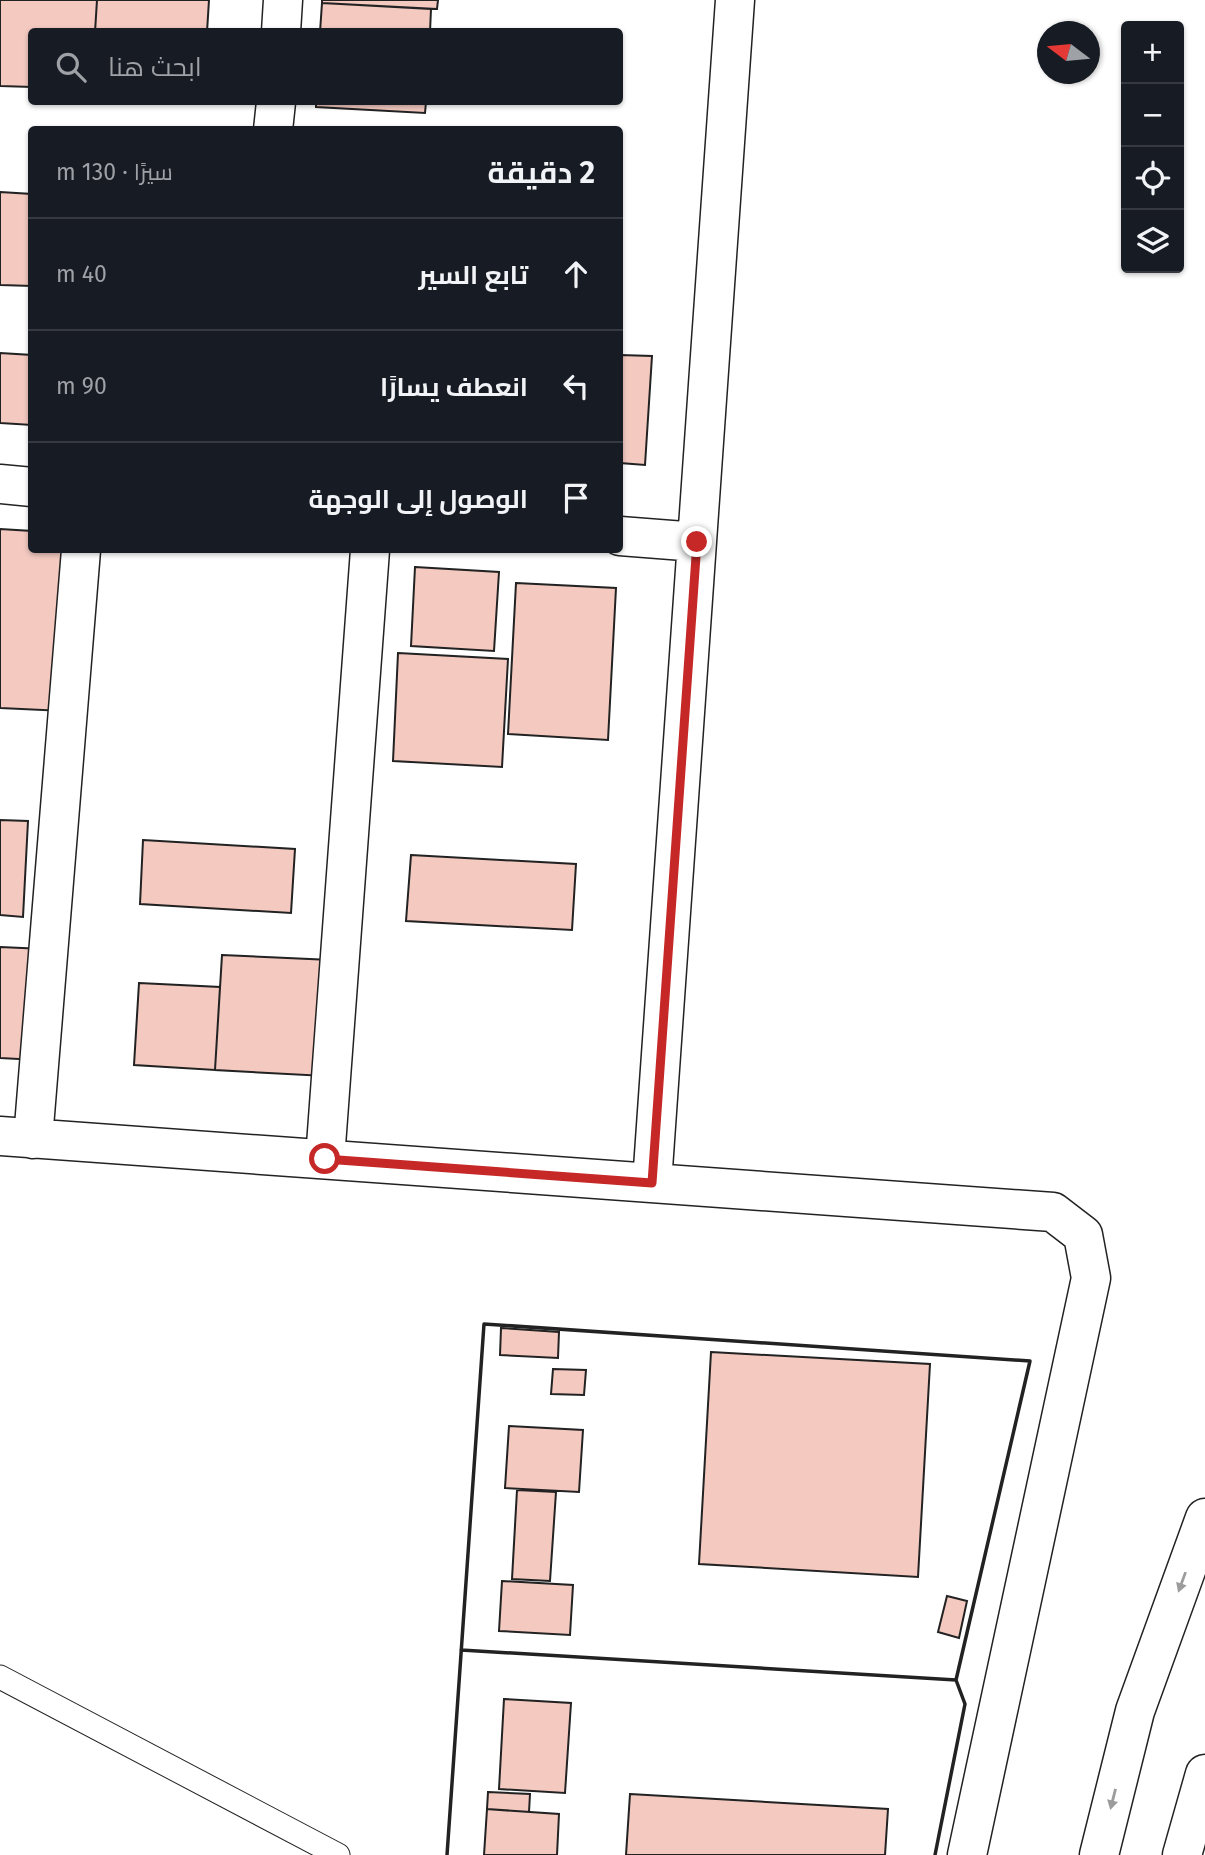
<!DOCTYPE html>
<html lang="ar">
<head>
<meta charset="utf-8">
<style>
	body { margin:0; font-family:"Fira Sans",Cairo,sans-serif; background:#20242c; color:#f1f3f6; direction:rtl }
	.controls { position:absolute; right:21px; top:21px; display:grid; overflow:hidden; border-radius:7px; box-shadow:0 2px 5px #0004 }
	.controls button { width:63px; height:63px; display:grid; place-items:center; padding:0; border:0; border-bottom:2px solid #363941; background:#171b24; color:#f1f3f6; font:35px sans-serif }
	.compass { position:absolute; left:1037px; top:21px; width:63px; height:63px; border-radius:50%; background:#171b24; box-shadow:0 2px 5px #0004; rotate:286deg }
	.stop { position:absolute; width:21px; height:21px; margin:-16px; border:5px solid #c62828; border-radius:50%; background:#fff }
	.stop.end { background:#c62828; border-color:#fff; box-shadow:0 2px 7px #0008 }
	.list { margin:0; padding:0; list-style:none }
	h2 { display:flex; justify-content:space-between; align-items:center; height:91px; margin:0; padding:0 28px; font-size:30px }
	h2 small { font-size:23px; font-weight:400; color:#9ea1a6 }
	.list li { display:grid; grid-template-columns:46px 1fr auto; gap:21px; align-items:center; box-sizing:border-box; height:112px; padding:0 28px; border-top:2px solid #363941 }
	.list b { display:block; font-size:26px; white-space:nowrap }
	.list em { font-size:23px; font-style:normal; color:#9ea1a6 }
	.icon { flex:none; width:38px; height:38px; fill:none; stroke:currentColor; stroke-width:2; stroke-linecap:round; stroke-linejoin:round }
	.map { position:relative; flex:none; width:1205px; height:1855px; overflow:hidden; direction:ltr }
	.search { position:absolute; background:#171b24; box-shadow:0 2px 5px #0004; left:28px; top:28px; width:595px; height:77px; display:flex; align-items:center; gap:18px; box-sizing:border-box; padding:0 24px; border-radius:7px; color:#9ea1a6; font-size:26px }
	.panel { position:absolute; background:#171b24; box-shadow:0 2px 5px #0004; left:28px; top:126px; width:595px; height:427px; border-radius:7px; direction:rtl }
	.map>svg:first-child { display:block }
	.building { fill:#f3c9c0; stroke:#222; stroke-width:2 }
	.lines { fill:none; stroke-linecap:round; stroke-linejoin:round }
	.lane-casing { stroke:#222; stroke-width:25 }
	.street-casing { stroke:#222; stroke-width:41 }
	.secondary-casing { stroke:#222; stroke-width:41 }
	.lane { stroke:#fff; stroke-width:23 }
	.street { stroke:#fff; stroke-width:38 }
	.secondary { stroke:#fff; stroke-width:38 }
	.wall { stroke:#222; stroke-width:3.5 }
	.oneway { fill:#9c9c9c }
	.route { stroke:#c62828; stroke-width:9 }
</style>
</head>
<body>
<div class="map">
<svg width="1205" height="1855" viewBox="0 0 1205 1855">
	<rect width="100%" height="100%" fill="#fff"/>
	<path class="building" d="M0,0H97L95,32H32V87L0,86Z
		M97,0H209L207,32H95Z
		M322,0H438L437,9L322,3Z
		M322,3L431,9L430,32H320Z
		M316,102H426L425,113L316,107Z
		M0,192L32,194V286L0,285Z
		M0,353L32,355V425L0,423Z
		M620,355L652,356L645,465L620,463Z
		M0,529L32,531V550H73L64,711L0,708Z
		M415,567L499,572L494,651L411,646Z
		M516,583L616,588L608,740L508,734Z
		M398,653L508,659L502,767L393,761Z
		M0,820L28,821L23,917L0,915Z
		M143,840L295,849L291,913L140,904Z
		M411,855L576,864L572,930L406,921Z
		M0,947L44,949L37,1060L0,1058Z
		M222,955L331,960L325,1076L215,1070Z
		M139,983L220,987L215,1070L134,1065Z
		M501,1328L559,1332L558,1358L500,1355Z
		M711,1352L930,1364L918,1577L699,1564Z
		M553,1369L586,1370L584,1395L551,1394Z
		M509,1426L583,1430L579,1492L505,1488Z
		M517,1490L556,1492L550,1581L512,1579Z
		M502,1581L573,1585L570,1635L499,1631Z
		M947,1596L967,1601L959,1638L938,1632Z
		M504,1699L571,1703L565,1793L499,1789Z
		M488,1792L530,1794L529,1812L487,1809Z
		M630,1794L888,1809L885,1855H626Z
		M487,1809L559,1814L557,1855H484Z"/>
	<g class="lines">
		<g class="lane-casing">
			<path id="lane" d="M0,1677L338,1855"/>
		</g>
		<g class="street-casing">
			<path id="street" d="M281,32L283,0
				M273,130L276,102
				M0,484L32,487
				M620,536L697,542
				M0,1136L1053,1212L1083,1235L1091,1278L967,1855
				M33,1139L81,550
				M325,1159L370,550
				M652,1183L735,0"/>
		</g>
		<g class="secondary-casing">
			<path id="secondary" d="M1099,1855L1135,1711L1205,1518
				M1182,1855L1205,1774"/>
		</g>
		<use href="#lane" class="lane"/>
		<use href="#street" class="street"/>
		<use href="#secondary" class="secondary"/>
		<path class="wall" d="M461,1650L956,1680
			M447,1855L484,1324L1030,1361L956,1680L965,1704L935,1855"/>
	</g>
	<defs><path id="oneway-solid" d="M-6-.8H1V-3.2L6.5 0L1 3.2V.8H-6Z" transform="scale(1.75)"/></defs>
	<g class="oneway">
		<use href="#oneway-solid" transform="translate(1182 1582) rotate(110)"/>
		<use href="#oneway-solid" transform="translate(1113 1799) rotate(104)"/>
	</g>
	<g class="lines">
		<path class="route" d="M325,1159L652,1183L697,542"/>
	</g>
</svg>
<div class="controls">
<button>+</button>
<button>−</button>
<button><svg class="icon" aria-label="locate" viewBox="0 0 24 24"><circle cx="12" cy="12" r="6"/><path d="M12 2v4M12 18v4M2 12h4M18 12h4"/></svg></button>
<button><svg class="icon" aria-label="layers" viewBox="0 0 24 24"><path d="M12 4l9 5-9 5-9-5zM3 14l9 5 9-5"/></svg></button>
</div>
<svg class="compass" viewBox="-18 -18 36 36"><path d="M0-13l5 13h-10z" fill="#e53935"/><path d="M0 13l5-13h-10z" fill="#9ea1a6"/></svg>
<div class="stop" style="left:325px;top:1159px"></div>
<div class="stop end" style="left:697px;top:542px"></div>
<div class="search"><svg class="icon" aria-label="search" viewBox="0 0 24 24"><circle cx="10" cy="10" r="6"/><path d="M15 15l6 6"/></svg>ابحث هنا</div>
<section class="panel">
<h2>2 دقيقة<small>سيرًا · 130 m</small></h2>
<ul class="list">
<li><svg class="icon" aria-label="ahead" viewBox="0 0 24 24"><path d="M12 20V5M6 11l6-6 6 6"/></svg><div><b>تابع السير</b></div><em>40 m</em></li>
<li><svg class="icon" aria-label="left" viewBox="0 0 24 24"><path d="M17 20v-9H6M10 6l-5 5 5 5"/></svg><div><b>انعطف يسارًا</b></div><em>90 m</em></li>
<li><svg class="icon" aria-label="arrive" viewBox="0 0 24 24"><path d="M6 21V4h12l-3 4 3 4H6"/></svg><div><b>الوصول إلى الوجهة</b></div></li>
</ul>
</section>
</div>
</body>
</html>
